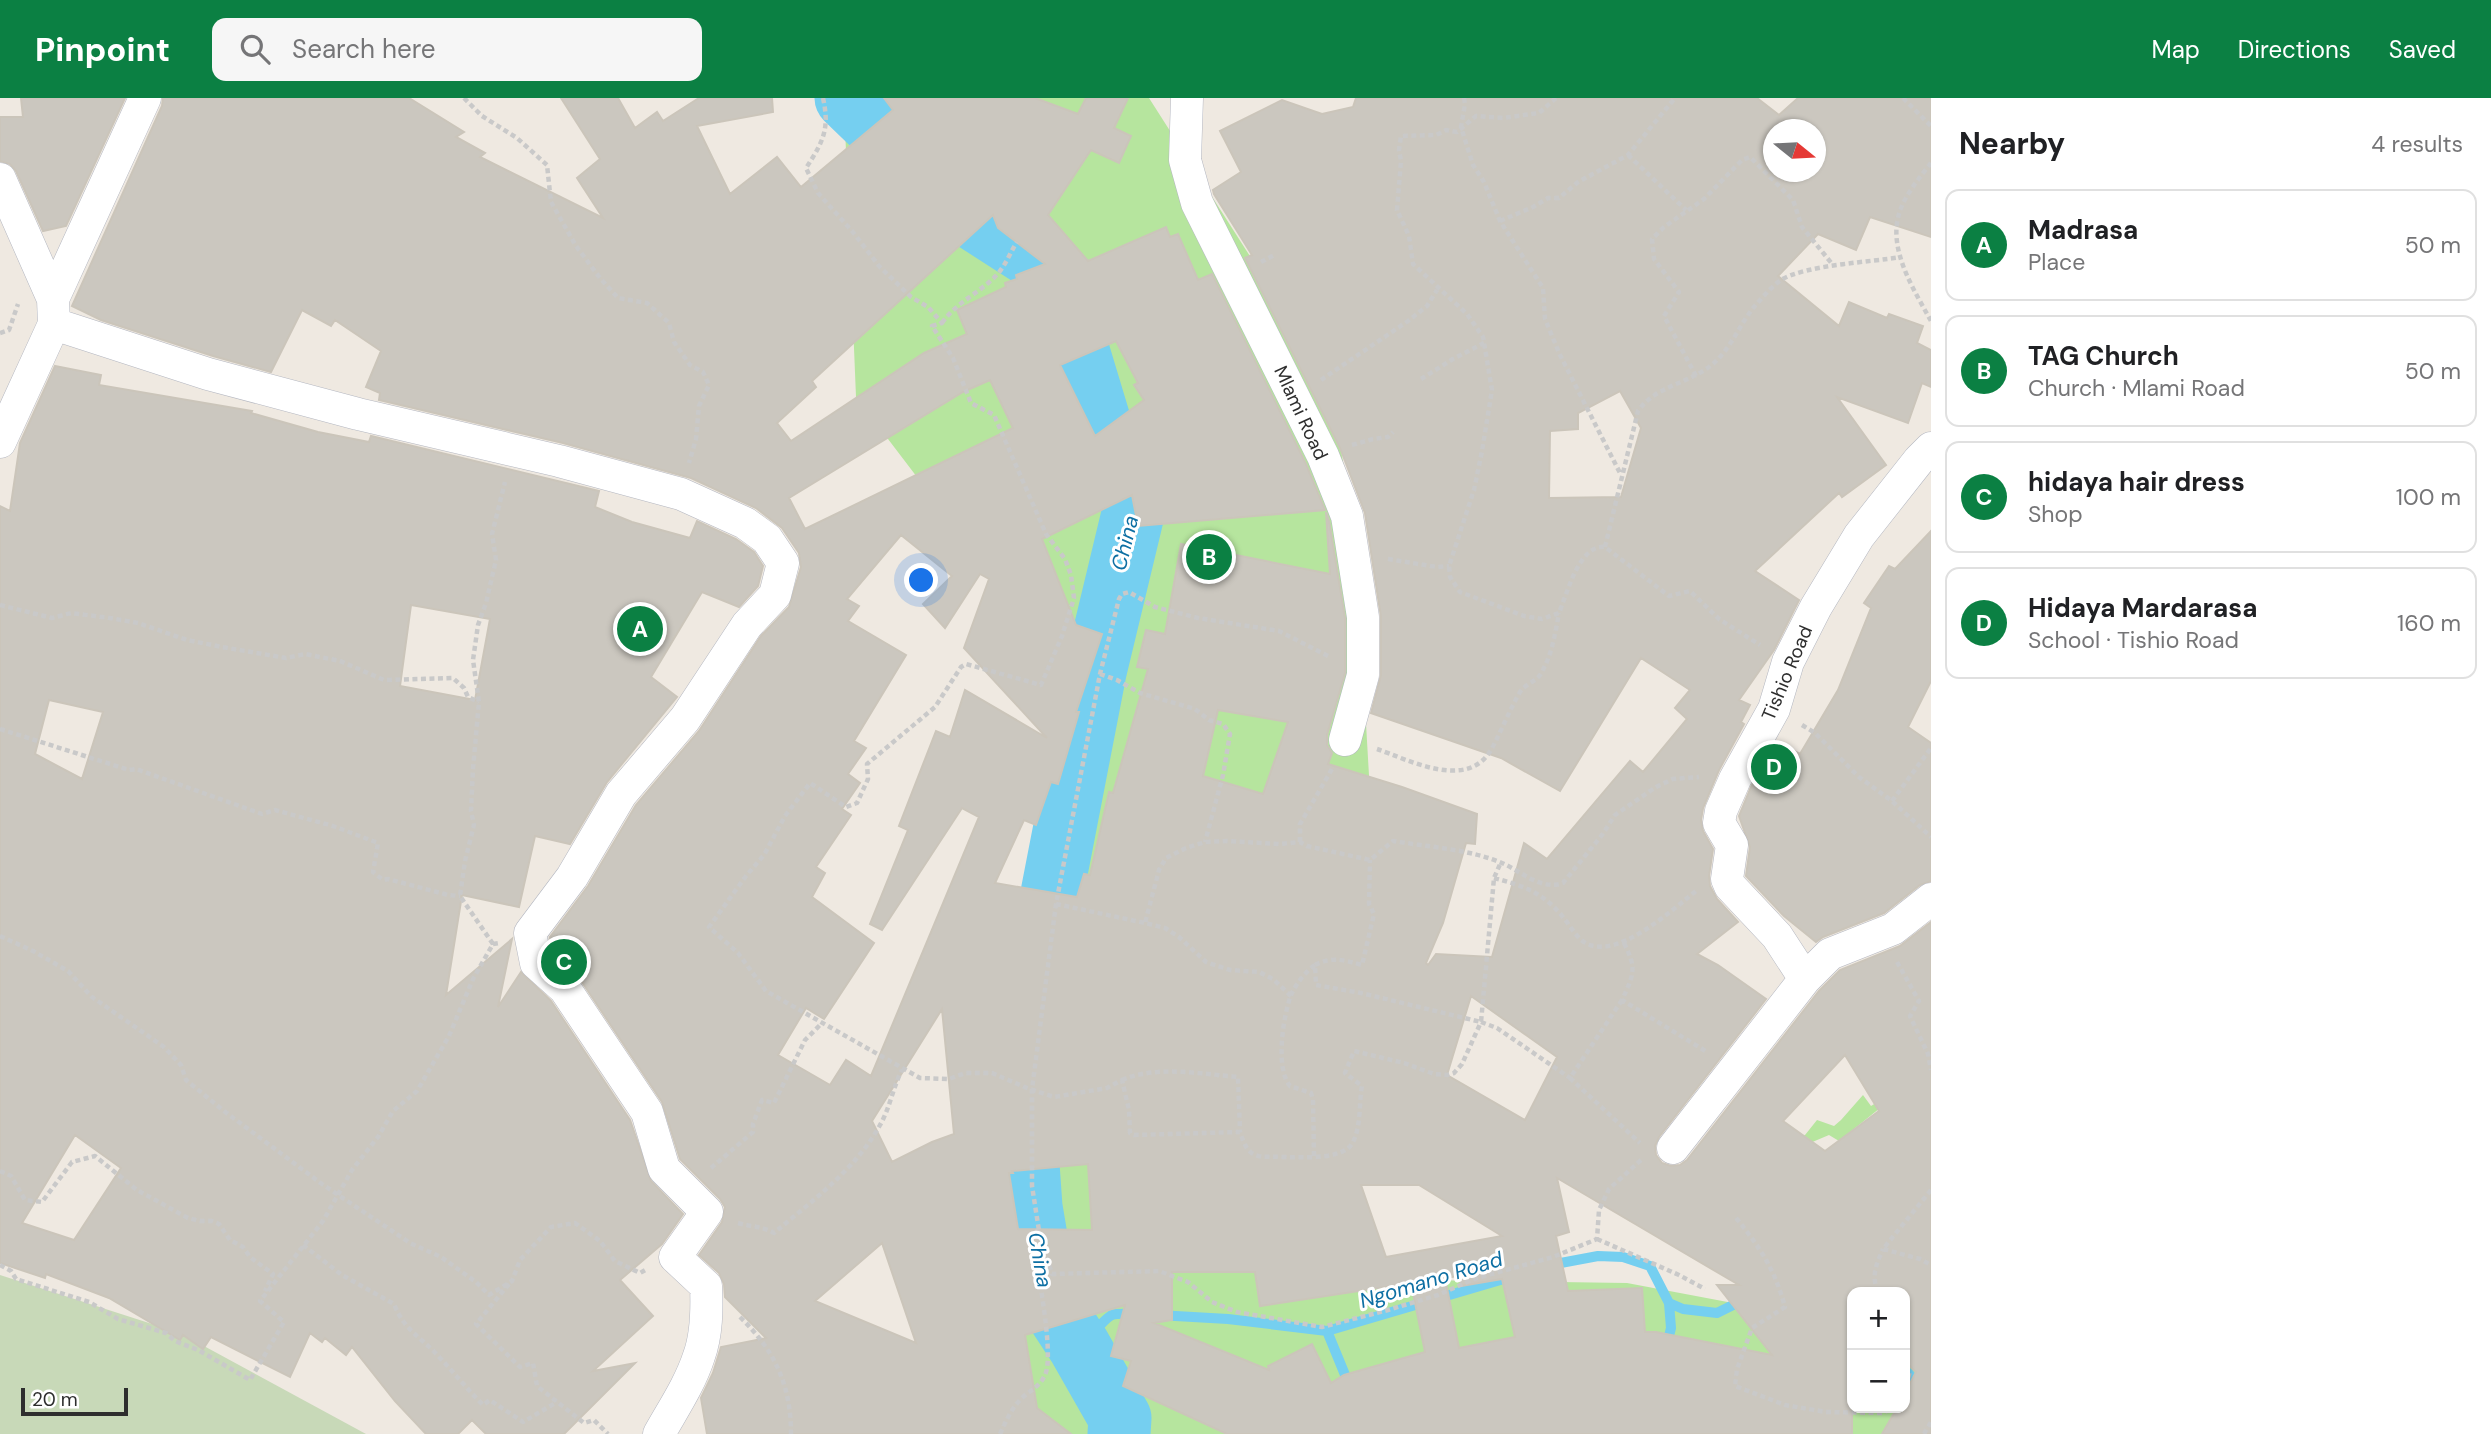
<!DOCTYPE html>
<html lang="en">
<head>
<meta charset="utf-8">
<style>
	body { margin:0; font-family:"DM Sans",sans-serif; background:#f6f6f6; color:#202124 }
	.controls { position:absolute; right:21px; bottom:21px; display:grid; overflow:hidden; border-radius:14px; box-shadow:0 2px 5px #0004 }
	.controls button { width:63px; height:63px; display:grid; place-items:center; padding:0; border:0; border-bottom:2px solid #e0e0e0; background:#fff; color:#202124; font:35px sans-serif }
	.compass { position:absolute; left:1763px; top:21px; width:63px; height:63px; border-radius:50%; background:#fff; box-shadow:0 2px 5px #0004; rotate:108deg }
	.scale { position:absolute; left:21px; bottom:18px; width:107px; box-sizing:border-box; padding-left:7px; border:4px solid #2e2e2e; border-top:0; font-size:19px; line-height:24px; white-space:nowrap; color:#2e2e2e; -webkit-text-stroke:5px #fff; paint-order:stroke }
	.you { position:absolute; left:922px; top:483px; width:24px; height:24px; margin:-18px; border:5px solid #fff; border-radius:50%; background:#1a73e8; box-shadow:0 0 0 10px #1a73e833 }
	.badge { display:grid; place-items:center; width:46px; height:46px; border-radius:50%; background:#0b8043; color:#fff; font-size:23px; font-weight:700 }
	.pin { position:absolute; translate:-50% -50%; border:4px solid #fff; box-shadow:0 2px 7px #0006 }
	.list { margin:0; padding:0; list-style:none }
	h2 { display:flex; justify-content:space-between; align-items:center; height:91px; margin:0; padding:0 28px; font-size:30px }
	h2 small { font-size:23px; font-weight:400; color:#757577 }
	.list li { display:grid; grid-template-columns:46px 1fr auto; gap:21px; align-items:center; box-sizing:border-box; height:112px; margin:0 14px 14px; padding:0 14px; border:2px solid #e0e0e0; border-radius:14px }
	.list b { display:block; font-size:26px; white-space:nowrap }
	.list p { margin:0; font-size:23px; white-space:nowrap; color:#757577 }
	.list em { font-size:23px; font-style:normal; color:#757577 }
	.icon { flex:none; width:38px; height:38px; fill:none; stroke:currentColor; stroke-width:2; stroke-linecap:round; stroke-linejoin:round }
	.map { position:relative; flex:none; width:1931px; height:1336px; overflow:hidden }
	header { display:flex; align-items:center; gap:42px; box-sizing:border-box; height:98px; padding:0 35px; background:#0b8043; color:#fff }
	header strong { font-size:33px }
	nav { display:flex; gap:38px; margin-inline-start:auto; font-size:24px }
	.search { width:490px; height:63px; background:#f6f6f6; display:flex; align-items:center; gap:18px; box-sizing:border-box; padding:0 24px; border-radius:14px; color:#757577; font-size:26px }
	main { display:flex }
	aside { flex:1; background:#fff }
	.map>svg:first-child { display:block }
	.green { fill:#b6e59e }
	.cemetery { fill:#c8d9b8 }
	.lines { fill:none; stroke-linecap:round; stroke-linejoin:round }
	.stream { stroke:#75cff0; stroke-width:10 }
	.river { stroke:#75cff0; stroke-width:63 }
	.building { fill:#cbc7bf; stroke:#cbc5ba; stroke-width:2; fill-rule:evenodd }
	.street-casing { stroke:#b4b7c1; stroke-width:33 }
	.path { stroke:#c9c9c9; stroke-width:4.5; stroke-dasharray:5 3.5; stroke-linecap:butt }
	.street { stroke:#fff; stroke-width:32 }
	.labels { text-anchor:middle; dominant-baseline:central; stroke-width:6; stroke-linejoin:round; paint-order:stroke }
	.street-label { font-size:19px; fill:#2e2e2e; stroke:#fff }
	.water-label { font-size:21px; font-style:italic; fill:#0d6fa3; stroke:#fff }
</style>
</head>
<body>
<header>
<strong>Pinpoint</strong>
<div class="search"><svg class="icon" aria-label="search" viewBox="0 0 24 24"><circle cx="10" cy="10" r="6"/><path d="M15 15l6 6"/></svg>Search here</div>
<nav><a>Map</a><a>Directions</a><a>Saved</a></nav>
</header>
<main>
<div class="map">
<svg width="1931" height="1336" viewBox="0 0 1931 1336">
	<rect width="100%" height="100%" fill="#efe9e1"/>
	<path class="green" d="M837,0H1149L1329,282L1355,434L1375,782L1346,1181L1627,1185L1770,1212L1852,1201V1310H1905V1194H1875L1931,1156V1336H1008L1003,1208L1068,697L997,484L856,299L845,29Z
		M1863,997L1871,1008L1884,1000L1880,1010L1839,1043L1829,1037L1810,1045L1776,1054L1805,1037L1817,1022L1834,1028L1841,1022Z"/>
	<path class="cemetery" d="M0,1177L180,1235L366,1336H0Z"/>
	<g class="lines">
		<path class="stream" d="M1550,1167L1598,1158L1623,1159L1650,1168L1669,1205L1683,1211L1717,1215L1745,1201
			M1158,1217L1228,1221L1327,1233L1514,1178
			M1327,1233L1350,1289
			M1079,1248C1087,1242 1106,1219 1112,1217C1118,1215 1128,1216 1135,1216
			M1666,1250L1671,1230L1669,1205
			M1905,1272C1916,1281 1921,1294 1931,1305"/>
		<path class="river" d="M846,0L931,82L963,107L974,121L1041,164L1070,226L1102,332L1138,395L1095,574L1036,878
			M1024,1009L1031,1109L1046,1198L1079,1248L1120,1320L1119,1336"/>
	</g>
	<path class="building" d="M21,0H125L66,128L43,133L16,73L10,66L0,63V19H23Z
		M163,0H409L464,34L456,39L485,55L480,59L603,120L577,80L600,61L561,0H618L635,30L657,14L663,23L699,0H772L773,14L697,28L730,96L777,59L801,89L893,12L884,0H1035L1078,16L1086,0H1128L1114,30L1131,38L1119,65L1091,52L1048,117L1088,163L1166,129L1170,139L1178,136L1198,182L1212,176L1306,366L1325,412L1138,428L1132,397L1042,441L1076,527L1102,536L1076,614H1079L1058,686L1051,684L1036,727L1024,722L995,785L1077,799L1084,776L1090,777L1109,694L1113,695L1148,571L1137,569L1146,532L1165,536L1181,446L1330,476L1326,414L1329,423L1345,520V575L1327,637V647L1332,655L1328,666L1402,689L1477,716L1475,746L1466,745L1443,825L1426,865L1428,867L1436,856L1492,859L1524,745L1547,761L1630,663L1643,674L1687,621L1675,610L1690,592L1641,560L1560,693L1501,660L1371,615L1381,577V519L1365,415L1340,350L1245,160L1252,157L1214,96L1213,92L1241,74L1220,33L1282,2L1322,16L1353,9L1356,0H1757L1779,17L1798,0H1931V139L1870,119L1856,152L1818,136L1778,178L1839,228L1849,204L1887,220L1889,216L1923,228L1917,245L1931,252V289L1922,285L1908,325L1837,299L1886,367L1842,399L1839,395L1755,473L1799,502L1774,552L1739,602L1750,607L1741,624L1744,626L1719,672L1703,710L1701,722L1703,733L1713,751L1709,778L1710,788L1717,801L1738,824L1697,856L1718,867L1766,901L1659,1039L1655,1048L1656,1057L1662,1065L1671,1068L1680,1067L1687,1062L1819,893L1840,872L1900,848L1931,824V1336H1882L1897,1310H1905V1295L1916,1274L1905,1263V1194H1852V1336H1227L1123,1288L1131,1263L1111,1258L1125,1207L1025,1237L1037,1310L1071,1336H707L701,1300L713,1275L721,1249L766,1240L725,1199L724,1186L719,1175L699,1157L722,1124L725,1109L720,1101L680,1061L662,1004L580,881L553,855L550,839L588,788L636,707L699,633L761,538L789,509L801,469L799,455L782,430L756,410L691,380L563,345L379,302L380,295L366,289L381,253L335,222L331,228L302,212L271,274L213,258L101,222L72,208L162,8ZM1774,32H1816V74H1774ZM993,117L998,130L1045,166L1016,177L1017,181L1005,185L1006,189L957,212L967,236L924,255L791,343L777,325L816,289L812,283ZM1116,243L1138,285L1134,287L1144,302L1095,338L1060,267ZM990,282L1013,330L805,431L789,400L963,294ZM1620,293L1641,330L1621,399L1549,400L1550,333L1578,331V315ZM901,437L952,478L923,506L945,530L980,476L989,481L964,550L1047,640L965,592L950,639L936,633L899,728L908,732L870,826L882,832L962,710L979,719L871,978L846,962L830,987L778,957L806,910L824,921L874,845L812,799L825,775L816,769L851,717L842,711L860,685L848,676L866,650L854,643L906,557L848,523L859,508L847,501ZM1218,612L1288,624L1263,696L1203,678ZM1471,898L1557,959L1525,1022L1447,977ZM942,911L954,1036L932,1044L892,1064L872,1023ZM1845,957L1879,1013L1825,1053L1783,1023ZM1088,1066L1092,1132L1018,1131L1009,1075H1013L1012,1073ZM1557,1080L1739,1187H1717L1772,1257L1656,1234H1645L1642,1190L1568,1193L1556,1138L1569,1134ZM1361,1087H1419L1502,1138L1386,1159ZM882,1145L916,1245L815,1203ZM1172,1174H1255L1260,1208L1444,1180L1413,1195L1425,1254L1344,1277L1331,1285L1312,1246L1268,1268L1269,1272L1154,1225L1172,1222ZM1458,1178L1462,1188L1502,1181L1515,1239L1459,1250L1445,1180Z
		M55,268L101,277L99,287L252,313L251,315L318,334L369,344L371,338L599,393L595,409L632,424L690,440L697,423L736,441L754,454L763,468L758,488L739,509L702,494L651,579L677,599L607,684L570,746L535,738L519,809L462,797L446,897L512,841L498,909L521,874L551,903L630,1022L651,1083L683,1116L662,1146L620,1182L653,1218L593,1273L635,1265L564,1336H486L472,1322L458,1336H426L395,1303L352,1249L346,1257L325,1240L322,1244L310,1235L290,1279L211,1239L203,1251L183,1237L180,1242L109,1200L46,1176L45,1180L0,1165V408L10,413L20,345ZM411,507L490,521L475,602L400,588ZM49,602L103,614L82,681L35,656ZM75,1037L121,1070L74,1142L22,1125Z
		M1931,433V583L1908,629L1931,645V783L1920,787L1884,815L1823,839L1816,844L1784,818L1746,778L1750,749L1739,718L1751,689L1777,644L1800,656L1838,592L1871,510L1864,505L1889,468L1895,471Z"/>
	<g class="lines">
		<g class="street-casing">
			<path id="street" d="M1187,0L1185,62L1197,105L1323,358L1347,418L1363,519V577L1345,642
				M0,81L53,201
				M54,226L208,276L358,316L559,363L681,396L745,425L767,441L783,465L775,497L747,527L685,621L621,696L572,779L530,835L536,865L565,891L647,1014L664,1071L707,1114L675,1159L706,1188C707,1211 707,1236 699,1258C690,1286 673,1311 659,1336
				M0,344L54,226L53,201L145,0
				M1805,881L1777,838L1730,788L1727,781L1732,747L1719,725L1721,713L1735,681L1774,611L1788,564L1816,509L1859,438L1919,362L1931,350
				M1673,1050L1805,881L1830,856L1893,831L1931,801"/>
		</g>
		<path class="path" d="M464,0L482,18L517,40L547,67L551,104L576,148L600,180L618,200L647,205L669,225L674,244L690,267L703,274L709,287L699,308L696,341L689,365
			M823,0C830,31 823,44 806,70L818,95L852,133L879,168L911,199L928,209L942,225L932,228L953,260L971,305L994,317L1046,436L1065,461L1071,477L1074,500L1062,538L1041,587L966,566L961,569L935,609L867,666L868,681L857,705L846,709L810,685L785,718L764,757L746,778L709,829L738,855L766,893L920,980L949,981L965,975H992L1027,990L1054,999L1107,990L1122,982L1129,1012L1130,1035L1134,1037L1240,1034C1245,1048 1247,1056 1262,1059C1285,1057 1345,1067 1354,1042C1361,1026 1359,1005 1362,988L1345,975L1354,953L1404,965L1434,976L1447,977L1454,975L1462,966L1481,924L1497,930L1570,980
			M1464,0L1465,6L1461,29L1473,67L1484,84L1500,123L1543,190L1545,221L1560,257L1621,377
			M1556,0L1539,15L1503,20L1476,18L1457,34L1446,32L1436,37L1401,38L1399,52L1401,63L1397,112L1409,138L1413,166L1467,216L1483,239L1492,292L1482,353L1474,392L1449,468L1450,479L1460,494L1524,518L1542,521L1559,515C1567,496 1579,446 1605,449L1669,498L1690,493L1719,521L1760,547
			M1903,0L1931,28
			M1628,57L1686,112
			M1931,65C1920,79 1904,98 1899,116C1888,152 1914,192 1931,223
			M1500,123L1533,109L1548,100H1559L1578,84L1628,57L1675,0
			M1261,164L1276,156
			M942,225C958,202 983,194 1000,173C1007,164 1011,153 1017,144
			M0,235L9,232L18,206
			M1696,278L1664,218L1679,194L1654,161L1652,141L1664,129L1704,101L1742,62L1750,59L1793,102L1802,129L1833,167
			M1421,281L1453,261L1484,245
			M1321,282L1408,223L1427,208L1437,192
			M1352,347L1373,341L1388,339L1393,334
			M1605,449L1638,313C1656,287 1690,286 1714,265C1731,250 1740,226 1754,209C1762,200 1771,189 1781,182C1805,167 1871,164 1901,159
			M1388,461L1437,469L1449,468
			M0,507L52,520L71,515L110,520L138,525L187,542L222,549L286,560L305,556L340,563L384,582L453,580L464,590L468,599L479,604
			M1328,558L1279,533L1198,520L1155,509L1129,494L1122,496L1119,501L1100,576L1056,806L1032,991V1088L1040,1139L1052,1176L1159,1173L1188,1184L1212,1204L1237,1214L1322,1229L1388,1212L1438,1197L1474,1181L1553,1159L1597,1141L1599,1112L1609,1091L1642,1061
			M1100,576L1117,582L1140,595L1195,611L1209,622L1223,626L1230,636L1223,677L1205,744
			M1802,627L1815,635L1859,679L1892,703L1931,739
			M0,631L129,672L136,671L262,716L275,712L333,728L378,745L373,774L383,782L388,781L448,797L460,798
			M1377,651C1409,662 1467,693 1491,652C1501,634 1509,613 1520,594C1525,586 1535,584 1540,577C1552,558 1555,536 1559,515
			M1892,703L1931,650
			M1300,744V726L1332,671
			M1494,780C1524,788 1542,794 1563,819C1569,826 1576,839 1584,844C1615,865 1673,811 1696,793
			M1056,806L1145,825
			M0,838L33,853L68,873L92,899L164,949L181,967L186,982L224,1013L322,1086L410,1145L441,1159L476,1184L489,1197L512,1183L520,1162L551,1129L575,1125L600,1143L615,1163L640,1175L647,1171
			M1624,845C1637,871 1634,876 1622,902L1707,954
			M493,846L460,798L465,763L474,727L471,713L473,671L479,604L473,562L478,527L486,505L496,462L492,436L505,384
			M1897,864L1919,903L1910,918L1928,956L1931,972
			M1315,867C1333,858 1343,862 1362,867L1374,816L1369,806L1370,762
			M1291,898L1273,881L1259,874L1230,872L1206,864L1179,839L1165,830L1145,825L1159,772L1166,760L1186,750L1205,744L1227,743L1280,746L1300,744L1307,748L1370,762L1393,743C1428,749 1469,751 1502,765C1521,773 1541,793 1563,785L1602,737L1615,717L1656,689L1673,681L1699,679
			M1622,902L1570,980L1640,1045
			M1122,982C1156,967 1202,976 1238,979L1240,1034
			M1314,1058L1313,1001L1311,995L1290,988C1275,970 1283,919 1291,897C1296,886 1305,874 1315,867L1316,887L1361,895L1481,924L1494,780L1501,764
			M711,1070L753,1034V1026L762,1002L774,1005L805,942L822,925
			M0,1073L11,1078L25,1102L42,1104L72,1064L95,1058L137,1092L188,1120L200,1123H212L219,1126L230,1142L243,1149L250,1159L273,1176L265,1193
			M1931,1092L1883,1151L1920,1161L1931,1167
			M1736,1120C1760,1149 1775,1172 1785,1209L1752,1230L1737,1271L1735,1288L1785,1307L1826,1314L1883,1315L1892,1310
			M738,1125C751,1129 762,1128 774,1135C812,1103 856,1071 880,1027C890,1010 893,989 902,972
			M1597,1141L1679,1177L1705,1191
			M303,1147L342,1177L394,1206C405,1234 423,1240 441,1261C455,1276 468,1292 483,1307L490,1302L523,1324L557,1304
			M0,1167L11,1173L16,1181L89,1204L118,1221L166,1235L175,1243L198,1252L250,1282L284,1224L260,1203L323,1123L352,1072L378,1039L393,1013L417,993L449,938L473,881L493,846L499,845
			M509,1186L476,1226L520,1269L533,1265L537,1288L584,1325L594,1322L608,1336
			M1878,1194C1871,1178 1876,1167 1883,1151
			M740,1219C775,1253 791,1287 791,1336
			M1905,1269L1910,1273L1905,1292
			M1000,1336C1006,1323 1012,1309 1023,1299C1031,1292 1040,1288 1045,1277C1055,1257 1036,1164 1032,1138L1039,1131
			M1924,1336L1931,1324"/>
		<use href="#street" class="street"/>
	</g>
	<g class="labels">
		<g class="street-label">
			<text transform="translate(1301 315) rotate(65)">Mlami Road</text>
			<text transform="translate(1787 575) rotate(-67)">Tishio Road</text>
		</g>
		<g class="water-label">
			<text transform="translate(1125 445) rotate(-76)">China</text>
			<text transform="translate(1040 1162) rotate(80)">China</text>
			<text transform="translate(1431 1182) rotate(-17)">Ngomano Road</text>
		</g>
	</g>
</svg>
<div class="controls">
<button>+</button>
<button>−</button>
</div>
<svg class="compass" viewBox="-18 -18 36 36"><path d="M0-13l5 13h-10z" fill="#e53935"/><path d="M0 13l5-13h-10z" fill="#757577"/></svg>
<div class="scale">20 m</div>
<div class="you"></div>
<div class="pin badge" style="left:640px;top:531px">A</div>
<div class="pin badge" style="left:1209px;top:459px">B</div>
<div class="pin badge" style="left:564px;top:864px">C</div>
<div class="pin badge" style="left:1774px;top:669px">D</div>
</div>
<aside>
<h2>Nearby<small>4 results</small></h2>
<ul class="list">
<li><span class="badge">A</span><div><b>Madrasa</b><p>Place</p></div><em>50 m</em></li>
<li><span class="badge">B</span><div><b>TAG Church</b><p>Church · Mlami Road</p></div><em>50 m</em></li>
<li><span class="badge">C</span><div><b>hidaya hair dress</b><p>Shop</p></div><em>100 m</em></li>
<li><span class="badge">D</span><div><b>Hidaya Mardarasa</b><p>School · Tishio Road</p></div><em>160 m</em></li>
</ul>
</aside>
</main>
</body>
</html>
